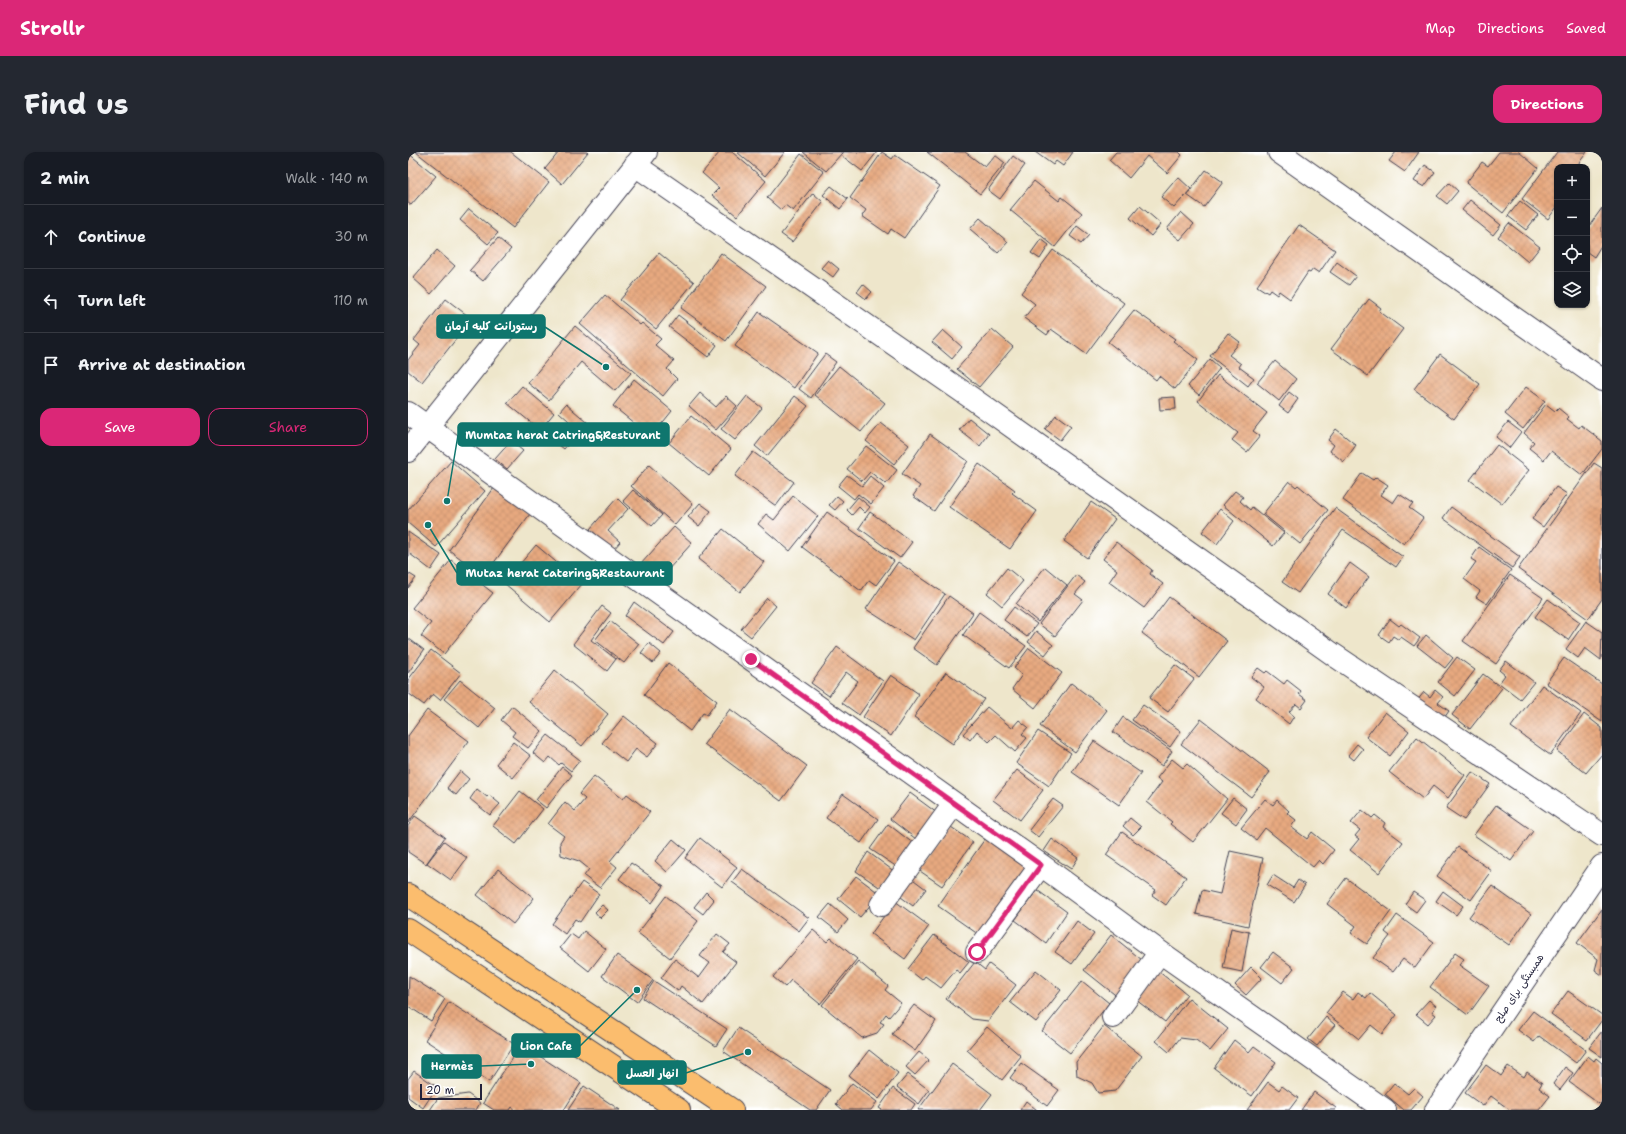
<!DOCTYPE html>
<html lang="en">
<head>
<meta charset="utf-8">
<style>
	body { margin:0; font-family:"Shantell Sans","Playpen Sans Arabic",sans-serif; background:#242831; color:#f1f3f6 }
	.controls { position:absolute; right:12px; top:12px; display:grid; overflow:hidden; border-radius:8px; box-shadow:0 1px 3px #0004 }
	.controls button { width:36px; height:36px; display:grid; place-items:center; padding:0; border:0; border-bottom:1px solid #363941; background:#171b24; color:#f1f3f6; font:20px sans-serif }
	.scale { position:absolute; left:12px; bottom:10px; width:62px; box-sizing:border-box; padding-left:4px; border:2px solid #22223b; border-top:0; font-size:11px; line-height:14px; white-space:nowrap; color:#22223b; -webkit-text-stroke:3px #fff; paint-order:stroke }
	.stop { position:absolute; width:12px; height:12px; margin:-9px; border:3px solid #db2777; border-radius:50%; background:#fff }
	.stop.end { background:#db2777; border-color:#fff; box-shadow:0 1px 4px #0008 }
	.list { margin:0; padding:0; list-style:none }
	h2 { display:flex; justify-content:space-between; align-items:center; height:52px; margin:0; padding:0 16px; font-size:17px }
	h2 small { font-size:13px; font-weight:400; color:#9ea1a6 }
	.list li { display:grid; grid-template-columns:26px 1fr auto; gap:12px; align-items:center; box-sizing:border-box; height:64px; padding:0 16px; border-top:1px solid #363941 }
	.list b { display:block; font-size:15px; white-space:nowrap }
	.list em { font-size:13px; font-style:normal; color:#9ea1a6 }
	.actions { display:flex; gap:8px; padding:12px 16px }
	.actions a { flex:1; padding:9px 0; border:1px solid #db2777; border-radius:12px; text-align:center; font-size:14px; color:#db2777 }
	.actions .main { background:#db2777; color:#fff }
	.icon { flex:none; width:22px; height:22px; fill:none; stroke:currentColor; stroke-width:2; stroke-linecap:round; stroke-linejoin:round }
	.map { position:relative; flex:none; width:1194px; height:958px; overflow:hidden; border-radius:12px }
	header { display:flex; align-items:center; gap:24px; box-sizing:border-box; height:56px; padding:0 20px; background:#db2777; color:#fff }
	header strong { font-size:19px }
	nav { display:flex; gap:22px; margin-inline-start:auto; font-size:14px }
	.intro { display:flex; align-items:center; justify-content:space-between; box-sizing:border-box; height:96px; padding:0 24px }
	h1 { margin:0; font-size:28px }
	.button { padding:10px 18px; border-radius:12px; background:#db2777; color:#fff; font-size:14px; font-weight:700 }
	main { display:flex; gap:24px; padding:0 24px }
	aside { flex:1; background:#171b24; border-radius:12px; box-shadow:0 1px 3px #0004 }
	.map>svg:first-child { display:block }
	.building { fill:url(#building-cross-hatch) }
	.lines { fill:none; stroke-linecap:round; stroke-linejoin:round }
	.minor-casing { stroke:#413f51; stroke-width:24 }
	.major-casing { stroke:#413f51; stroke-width:24 }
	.minor { stroke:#fff; stroke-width:22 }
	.major { stroke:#fbbd6e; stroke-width:22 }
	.route { stroke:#db2777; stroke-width:5 }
	.labels { text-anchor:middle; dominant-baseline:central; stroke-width:4; stroke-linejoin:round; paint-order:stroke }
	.street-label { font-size:10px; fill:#22223b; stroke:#fff }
	.leader { fill:none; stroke:#0f766e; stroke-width:1.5 }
	.callout-dot { fill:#0f766e; stroke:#fff; stroke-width:1.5 }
	.callout { fill:#0f766e; stroke:#0f766e; stroke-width:1.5 }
	.callout-label { font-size:11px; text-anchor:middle; font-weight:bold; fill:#fff }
</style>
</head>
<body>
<header>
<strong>Strollr</strong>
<nav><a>Map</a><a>Directions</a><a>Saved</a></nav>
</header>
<div class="intro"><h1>Find us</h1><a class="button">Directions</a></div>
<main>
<aside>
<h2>2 min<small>Walk · 140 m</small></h2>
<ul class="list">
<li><svg class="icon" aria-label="ahead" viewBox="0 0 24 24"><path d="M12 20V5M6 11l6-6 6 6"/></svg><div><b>Continue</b></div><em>30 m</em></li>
<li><svg class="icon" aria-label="left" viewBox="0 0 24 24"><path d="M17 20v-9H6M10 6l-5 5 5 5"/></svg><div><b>Turn left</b></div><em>110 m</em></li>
<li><svg class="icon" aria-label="arrive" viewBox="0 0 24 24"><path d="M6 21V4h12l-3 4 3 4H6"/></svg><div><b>Arrive at destination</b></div></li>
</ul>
<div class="actions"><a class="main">Save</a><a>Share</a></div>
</aside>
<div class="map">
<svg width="1194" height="958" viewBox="0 0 1194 958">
	<defs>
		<pattern id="building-cross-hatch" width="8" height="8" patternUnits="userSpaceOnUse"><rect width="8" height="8" fill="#e7a97f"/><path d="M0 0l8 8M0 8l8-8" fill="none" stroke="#c6916f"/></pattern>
	</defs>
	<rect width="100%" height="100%" fill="#fff"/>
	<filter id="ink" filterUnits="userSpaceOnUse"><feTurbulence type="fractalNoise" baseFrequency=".025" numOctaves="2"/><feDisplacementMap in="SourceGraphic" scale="8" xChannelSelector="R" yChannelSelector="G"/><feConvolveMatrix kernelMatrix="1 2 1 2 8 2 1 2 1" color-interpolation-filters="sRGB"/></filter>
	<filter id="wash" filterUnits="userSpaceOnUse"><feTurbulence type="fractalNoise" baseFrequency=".012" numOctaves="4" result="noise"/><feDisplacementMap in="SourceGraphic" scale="16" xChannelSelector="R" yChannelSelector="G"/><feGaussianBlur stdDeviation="0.9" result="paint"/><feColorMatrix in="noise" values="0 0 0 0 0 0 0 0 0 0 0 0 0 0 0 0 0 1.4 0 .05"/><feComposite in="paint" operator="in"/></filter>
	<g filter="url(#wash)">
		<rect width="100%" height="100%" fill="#eee6cb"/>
		<g id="blocks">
			<path class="building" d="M8,0H103L141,30L105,76Z
				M151,0H180L154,32L137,17Z
				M312,0H324L358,29L329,64L304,43L311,36L294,21Z
				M329,0H377L357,24Z
				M395,0H432L434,1L418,19Z
				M436,0H469L454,19L433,3Z
				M474,0L484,7L487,3L532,34L496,86L483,77L480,82L454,64L458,58L442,46Z
				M519,0H557L577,15L587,3L597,11L572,42Z
				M627,0H665L655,14L648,9L645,13Z
				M708,0H771L774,3L759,21L739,4L721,26L701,8Z
				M988,0H1011L997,20L981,9Z
				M1091,0H1111L1130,16L1095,61L1058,31L1074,10L1080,14Z
				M1149,0H1179L1168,15H1149V55L1140,67L1114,47Z
				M0,1L28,24L3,53L0,51Z
				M393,2L416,20L385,59L377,53L373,58L359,46Z
				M605,4L617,13L592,47L580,38Z
				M1017,13L1027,20L1016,35L1006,29Z
				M798,18L815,30L796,55L779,43Z
				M770,25L783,37L766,56L753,45Z
				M626,29L651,49L654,45L674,61L647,95L602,58Z
				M1041,31L1050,39L1039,52L1029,44Z
				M423,34L440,47L432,57L415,43Z
				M405,41L415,50L384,90L373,82Z
				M1062,48L1093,73L1085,83L1054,58Z
				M1112,49L1130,63L1118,78L1100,64Z
				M732,54L753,72L743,84L722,66Z
				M1194,56V92L1186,105L1179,100V77Z
				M61,57L90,81L80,92L52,68Z
				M773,60L786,72L772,88L759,77Z
				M572,66L600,90L590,101L562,77Z
				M1101,71L1132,95L1120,110L1090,85Z
				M891,73L927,98L911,121L905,117L902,121L900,120L882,147L871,139L869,143L862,138L860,141L849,134Z
				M669,74L681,83L673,92L662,84Z
				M90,86L103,97L75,129L62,118Z
				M633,87L641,93L632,107L623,101Z
				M29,98L47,114L23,142L5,126Z
				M645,98L716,151L678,202L643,177L639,183L616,166L627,152L613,141Z
				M251,101L286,130L248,177L212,148Z
				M313,101L358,134L318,189L273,156Z
				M420,108L431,117L425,125L413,116Z
				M929,110L948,124L941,133L922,120Z
				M455,132L464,140L458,147L449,140Z
				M197,143L232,173L234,171L253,187L247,193L266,209L259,217L269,227L255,244L172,172Z
				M38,147L64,167L14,230L0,219V208L12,193L6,188Z
				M961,147L973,156L971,159L995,177L960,224L923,197Z
				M726,158L767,187L765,189L790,208L767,237L751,224L748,228L700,190Z
				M351,160L410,201L386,236L327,194Z
				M270,163L309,193L300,205L261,175Z
				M167,174L223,221L207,239L173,210L141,248L120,231Z
				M584,177L605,195L571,235L549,217Z
				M535,178L554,195L544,207L524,190Z
				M820,181L832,190L821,203L833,212L831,215L846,226L840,234L802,204Z
				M417,202L428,210L403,246L391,237Z
				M1032,202L1072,232L1046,267L1006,237Z
				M802,207L812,216L791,243L780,234Z
				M867,209L888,227L871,249L849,231Z
				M431,214L477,251L453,280L407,243Z
				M810,223L859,261L845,279L852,284L839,300L824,288L830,281L790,249Z
				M226,227L264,259L243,285L205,254Z
				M114,234L146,261L132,278L99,251Z
				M1118,235L1137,249L1115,277L1097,262Z
				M881,240L890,247L880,261L871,254Z
				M292,241L308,255L318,244L329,254L308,278L281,254Z
				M339,244L354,256L327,288L313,277Z
				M387,244L400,254L359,304L347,294Z
				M767,245L768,257L752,258L751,246Z
				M158,252L179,270L156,297L145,288L161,269L151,260Z
				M1138,252L1147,259L1150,256L1161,265L1159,267L1171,276L1173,273L1194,289V297L1174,323L1143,299L1136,308L1121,296L1126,290L1116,281Z
				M648,263L663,274L652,288L637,277Z
				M283,264L323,297L301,324L261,291Z
				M561,266L581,282L572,294L551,278Z
				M1100,270L1113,280L1101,296L1088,285Z
				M473,271L501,293L486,312L458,289Z
				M928,277L948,293L936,310L922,299L926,293L920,288Z
				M522,282L560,309L526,359L505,344L512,334L494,322Z
				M103,289L115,299L99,317L87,307Z
				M1089,293L1121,318L1094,352L1062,328Z
				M458,294L489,318L478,332L462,320L454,329L439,317Z
				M345,300L386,330L368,354L327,324Z
				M43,309L77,339L28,395L0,371V358Z
				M1186,311L1194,316V447L1180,467L1110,417Z
				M571,312L607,338L604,341L629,359L602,397L541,355Z
				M241,313L285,352L267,373L223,334Z
				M954,321L965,328L968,325L980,333L973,343L985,351L991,342L1005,351L1001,356L1015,366L996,392L935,348Z
				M439,323L454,334L462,324L476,336L463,352L450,342L446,347L430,334Z
				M881,329L888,335L890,333L920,358L892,392L855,362Z
				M1148,335L1159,342L1135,375L1124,367Z
				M86,336L122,362L76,424L41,398Z
				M225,338L254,363L244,374L215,349Z
				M827,339L835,345L832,349L842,358L844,355L876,381L865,394L815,353Z
				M385,344L410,364L382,399L350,372L358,362L366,368Z
				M429,344L435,349L427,358L421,353Z
				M450,345L462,355L457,361L451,355L444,363L439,358Z
				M209,346L220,357L200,379L212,390L205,398L182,377Z
				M683,350L707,367L679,406L656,389Z
				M292,351L303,359L291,374L280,365Z
				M1043,355L1112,405L1104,416L1035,366Z
				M927,356L995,405L988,415L935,378L890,441L874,430Z
				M812,357L826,369L809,392L794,380Z
				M419,360L486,409L468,433L461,428L453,439L394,395Z
				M462,360L504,390L492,406L451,376Z
				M266,375L284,391L250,429L232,413Z
				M315,377L356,410L332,440L290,407Z
				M0,380L33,403L23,418L2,402L0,405Z
				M708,390L744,418L742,422L755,432L736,456L701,430L709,418L695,407Z
				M128,393L174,432L142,470L96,431Z
				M1071,395L1103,418L1079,452L1068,445L1072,439L1056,427L1068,410L1063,407Z
				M43,408L85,441L36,502L13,484L23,471L4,456Z
				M490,410L537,442L506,488L458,457Z
				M942,411L961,425L938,456L920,442Z
				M637,415L659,433L630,470L608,452Z
				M599,416L615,429L594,454L579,441Z
				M0,421L8,426L0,436Z
				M668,423L677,430L667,442L675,448L647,484L631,472Z
				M1102,423L1135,446L1088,512L1055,489Z
				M541,444L565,461L529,513L505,496Z
				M761,445L819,489L791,525L734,481Z
				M359,446L368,454L343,485L333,477Z
				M1140,447L1172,470L1160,488L1127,465Z
				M226,450L266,480L256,493L217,464Z
				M194,454L203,461L183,488L208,507L199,519L165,492Z
				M606,455L629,472L619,485L596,468Z
				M571,460L618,494L601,516L555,483Z
				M982,467L991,474L993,472L1012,486L1006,494L993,485L991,488L985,484L981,490L971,483Z
				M202,469L231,492L216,511L187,488Z
				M1178,469L1194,480L1193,508L1177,496L1170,506L1158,497Z
				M628,479L645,493L637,503L620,490Z
				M1018,483L1045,506L1037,516L1009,494Z
				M0,486L16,498L0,521Z
				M241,491L253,501L245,511L233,501Z
				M429,495L475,529L451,563L434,551L450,529L438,520L421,544L403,531Z
				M621,496L654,521L627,556L604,537L614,523L606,516Z
				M23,498L53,521L32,548L25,542L16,553L0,541V528Z
				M1049,505L1067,518L1047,544L1030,530Z
				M1156,506L1194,532V570L1138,531Z
				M1098,509L1126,530L1112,547L1091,531L1097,523L1091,518Z
				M260,511L309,549L299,563L295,561L282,579L236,543Z
				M767,513L786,527L760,560L741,546Z
				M850,516L857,521L859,519L876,532L879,528L893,539L891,542L899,548L893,556L888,552L881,560L886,564L881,572L848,546L856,535L843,525Z
				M147,518L200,562L174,594L121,550Z
				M538,520L576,547L545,592L506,565Z
				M1075,522L1094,536L1062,577L1044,563Z
				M483,523L511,542L483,584L455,565Z
				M52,528L87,556L71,576L36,547Z
				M663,531L699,558L667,600L632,574Z
				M1134,533L1173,561L1142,603L1103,575Z
				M1027,538L1035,545L1030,551L1041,559L1034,569L1009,549L1016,540L1022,545Z
				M735,553L773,579L762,595L724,568Z
				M104,554L134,579L120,596L104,584L107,580L93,568Z
				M579,555L604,576L611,568L620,575L614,582L619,586L607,600L588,583L581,590L569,579L562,588L555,582Z
				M322,557L399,614L373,649L296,592Z
				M19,558L61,589L0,671V584Z
				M977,560L1001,579L982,604L958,585Z
				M1176,562L1194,576V602L1178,621L1149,599Z
				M216,564L250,591L239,605L228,597L218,610L194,591Z
				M715,565L764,599L754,614L705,580Z
				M793,567L862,620L843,645L773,592Z
				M630,579L663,601L641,634L608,611Z
				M140,583L172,608L163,619L153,611L151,613L142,605L137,611L125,601Z
				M1009,585L1057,623L1040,646L1025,634L1015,647L981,620Z
				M686,589L733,621L711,653L664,620Z
				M105,590L123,604L105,626L88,612Z
				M949,592L955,597L946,608L940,603Z
				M764,607L775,616L779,612L819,647L785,690L762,672L764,670L739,650L754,630L749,626Z
				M154,615L164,623L138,656L128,648Z
				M609,618L635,638L612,668L585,648Z
				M52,619L61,627L48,643L39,636Z
				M1064,620L1082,632L1056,668L1038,656Z
				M186,624L215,647L219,642L242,660L202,709L209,715L192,736L176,724L181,717L171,709L153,703L152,690L156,684L140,672L157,650L167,659L177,647L171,642Z
				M69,637L79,645L81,643L92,652L82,663L62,647Z
				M112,639L135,657L108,692L85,674Z
				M502,641L529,661L508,687L482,667Z
				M435,642L470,667L453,691L418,666Z
				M825,646L839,657L828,672L813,661Z
				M645,647L655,654L630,685L621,678Z
				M857,647L865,653L869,648L881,659L879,661L888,668L883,675L899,687L904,680L926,698L915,712L911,708L905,715L857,676L848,688L833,676Z
				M1088,653L1125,679L1103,709L1066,683Z
				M954,658L964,666L967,663L977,671L975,675L995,690L971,721L942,698L951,687L947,684L952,678L943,671Z
				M7,664L37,685L18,712L0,700V674Z
				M722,666L733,675L725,683L715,674Z
				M480,672L506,692L489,715L462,697Z
				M540,673L565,690L534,734L509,717Z
				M714,680L778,725L758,753L744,743L748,738L698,703Z
				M579,684L623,716L574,785L530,754Z
				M292,686L329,715L314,735L277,706Z
				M265,687L278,698L259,720L247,709Z
				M644,687L670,706L663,717L636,699Z
				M36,689L59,706L43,728L19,711Z
				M1050,695L1084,719L1063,748L1029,724Z
				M822,699L855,706L840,774L788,762L794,738L812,742Z
				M460,700L487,720L474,737L448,719Z
				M223,711L256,734L244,751L211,727Z
				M90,717L126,746L105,772L69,743Z
				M334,717L401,766L391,779L324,730Z
				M865,723L885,736L890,728L897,733L886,750L859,733Z
				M448,724L472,742L452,765L430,747Z
				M502,725L518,737L505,754L489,742Z
				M938,726L983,759L959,792L943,781L948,774L919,752Z
				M174,730L191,742L172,770L167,767L157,782L144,772Z
				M1084,734L1123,762L1101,793L1061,765Z
				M629,738L659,760L638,791L607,768Z
				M1035,739L1055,754L1048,763L1028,749Z
				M298,740L306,748L295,762L286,755Z
				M1005,740L1017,748L1008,760L997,752Z
				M258,744L290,769L262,806L230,781Z
				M487,749L521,774L497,807L463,782Z
				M422,752L440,768L430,780L411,765Z
				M194,753L200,758L192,766L187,760Z
				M1194,757V823L1187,818L1190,807L1169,791Z
				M989,763L1026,790L1007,816L995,807L985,820L965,806L982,784L977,780Z
				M669,769L686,782L664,812L647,800Z
				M823,776L841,780L834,820L815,816Z
				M405,778L419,790L423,786L449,807L412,852L383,828L377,835L365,825Z
				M176,779L198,797L181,819L152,796L163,782L170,787Z
				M309,782L322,792L315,800L328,810L295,852L273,834L270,839L253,826L267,807L291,826L302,811L292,804Z
				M526,783L561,810L552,821L548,818L533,836L517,824L514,828L500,817Z
				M703,783L739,812L711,846L676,818Z
				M865,800L886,816L874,831L853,815Z
				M1047,801L1056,807L1051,813L1081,834L1060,863L1022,835Z
				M209,803L245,828L229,850L194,824Z
				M450,809L480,834L477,838L493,851L481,865L478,862L472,870L476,872L469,881L454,886L414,853Z
				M567,810L577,818L581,812L608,833L580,869L564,867L538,847Z
				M843,815L854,826L838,843L827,833Z
				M628,818L653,838L628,870L602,850Z
				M750,819L779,842L757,870L728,848Z
				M1,824L37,847L23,869L0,854Z
				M246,829L319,877L308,894L235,846Z
				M674,829L701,851L662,901L634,879Z
				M1160,839L1194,863V868L1179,888L1143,862Z
				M935,840L945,847L950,840L958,846L962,841L989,863L974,882L963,873L951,887L918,861Z
				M781,846L820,877L802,899L788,888L772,886L761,900L748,889Z
				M1021,848L1028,854L1024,860L1028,863L1020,872L1008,862Z
				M41,850L106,892L81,930L17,888Z
				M506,853L528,869L507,899L484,882Z
				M1125,859L1178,898L1168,911L1131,884L1126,890L1110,878Z
				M918,865L927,873L909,894L900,887Z
				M696,874L734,904L707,939L690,941L684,931L669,924L668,910Z
				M579,875L613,904L594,928L559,898Z
				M330,876L422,938L408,958H402L315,899Z
				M1194,879V905L1181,896Z
				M826,888L841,900L846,894L868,910L844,944L806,916Z
				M113,892L173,931L156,958H108L104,955L102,958H86L75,951Z
				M461,898L490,921L471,947L441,924Z
				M511,900L521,908L507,923L498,915Z
				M1180,904L1186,909L1188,906L1194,911V954L1161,930Z
				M613,911L651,938L639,954L602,926Z
				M544,912L584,942L572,958H510Z
				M1078,913L1093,924L1100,914L1116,925L1119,920L1134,931L1131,936L1142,944L1131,958H1102L1083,944L1075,954L1057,941Z
				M1157,915L1165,921L1152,938L1145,932Z
				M6,919L29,935L15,956L0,945V927Z
				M500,922L521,938L511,952L489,935Z
				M860,930L871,938L874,934L890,946L881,958H839Z
				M444,931L469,950L463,958H435L428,952Z
				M986,931L1000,942L1006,936L1015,944L1003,958H996L977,942Z
				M176,934L212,958H160Z
				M485,936L507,952L503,958H474L471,956Z
				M906,940L928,956L927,958H893Z
				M60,942L72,951L68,958H22L30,946Z
				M618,949L629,958H612Z"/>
		</g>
	</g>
	<g filter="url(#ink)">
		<use href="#blocks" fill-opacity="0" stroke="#413f51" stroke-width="1"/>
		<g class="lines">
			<g class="minor-casing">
				<path id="minor" d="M871,0L1194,228
					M227,13L565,247L926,503L1194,683
					M0,261L229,426L633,713L752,800L977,958
					M0,299L238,0
					M473,753L546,652
					M569,800L633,713
					M705,865L752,800
					M1028,958L1194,714"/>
			</g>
			<g class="major-casing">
				<path id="major" d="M0,743L324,958
					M0,778L271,958"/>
			</g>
			<use href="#minor" class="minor"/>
			<use href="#major" class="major"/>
		</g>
	</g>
	<g class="lines" filter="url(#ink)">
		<path class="route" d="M343,507L633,713L569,800"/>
	</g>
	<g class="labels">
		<g class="street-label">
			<text transform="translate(1111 836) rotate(-56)">همبستگی برای صلح</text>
		</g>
	</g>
	<path class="leader" d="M198 215L137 175M39 349L50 283M20 373L49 421M229 838L172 894M123 912L73 914M340 900L278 921"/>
	<g class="callout-dot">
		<circle cx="198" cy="215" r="4"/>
		<circle cx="39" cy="349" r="4"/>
		<circle cx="20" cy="373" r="4"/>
		<circle cx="229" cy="838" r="4"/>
		<circle cx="123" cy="912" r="4"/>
		<circle cx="340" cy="900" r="4"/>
	</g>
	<g class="callout">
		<rect x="29" y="163" width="108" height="23" rx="4"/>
		<rect x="50" y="271" width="211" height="23" rx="4"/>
		<rect x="49" y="410" width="215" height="23" rx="4"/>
		<rect x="104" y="882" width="68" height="23" rx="4"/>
		<rect x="14" y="903" width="59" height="23" rx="4"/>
		<rect x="210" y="909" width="68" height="23" rx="4"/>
	</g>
	<g class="callout-label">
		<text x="83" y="178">رستورانت کلبه آرمان</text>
		<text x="155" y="287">Mumtaz herat Catring&amp;Resturant</text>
		<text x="157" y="425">Mutaz herat Catering&amp;Restaurant</text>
		<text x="138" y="898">Lion Cafe</text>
		<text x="44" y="918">Hermès</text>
		<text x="244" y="925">انهار العسل</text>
	</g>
</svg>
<div class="controls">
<button>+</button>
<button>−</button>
<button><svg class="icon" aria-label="locate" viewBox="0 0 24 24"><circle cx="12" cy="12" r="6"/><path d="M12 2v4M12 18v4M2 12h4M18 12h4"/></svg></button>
<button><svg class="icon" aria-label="layers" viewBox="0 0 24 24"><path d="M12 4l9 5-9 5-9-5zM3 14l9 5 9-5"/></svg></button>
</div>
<div class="scale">20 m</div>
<div class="stop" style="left:569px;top:800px"></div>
<div class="stop end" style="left:343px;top:507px"></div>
</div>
</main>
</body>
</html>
